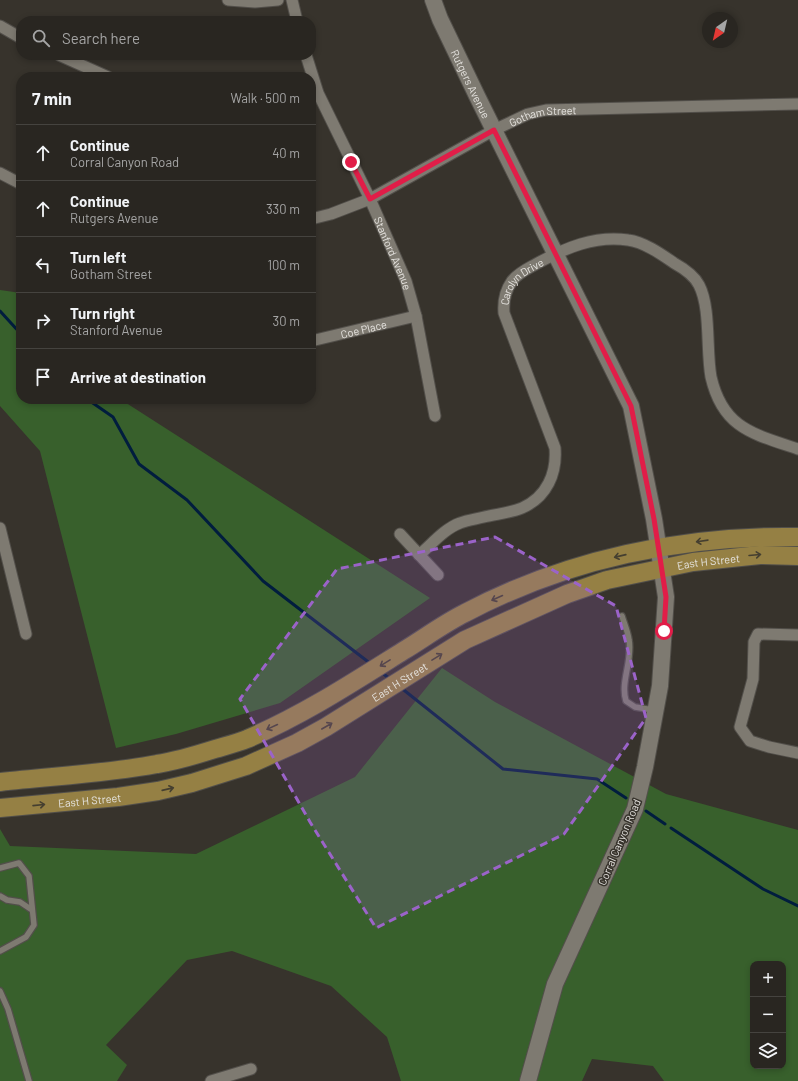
<!DOCTYPE html>
<html lang="en">
<head>
<meta charset="utf-8">
<style>
	body { margin:0; font-family:Barlow,sans-serif; background:#35322e; color:#f1f3f6 }
	.controls { position:absolute; right:12px; bottom:12px; display:grid; overflow:hidden; border-radius:8px; box-shadow:0 2px 6px #0003 }
	.controls button { width:36px; height:36px; display:grid; place-items:center; padding:0; border:0; border-bottom:1px solid #45433f; background:#292621; color:#f1f3f6; font:20px sans-serif }
	.compass { position:absolute; left:702px; top:12px; width:36px; height:36px; border-radius:50%; background:#292621; box-shadow:0 2px 6px #0003; rotate:214deg }
	.stop { position:absolute; width:12px; height:12px; margin:-9px; border:3px solid #e11d48; border-radius:50%; background:#fff }
	.stop.end { background:#e11d48; border-color:#fff; box-shadow:0 1px 4px #0008 }
	.list { margin:0; padding:0; list-style:none }
	h2 { display:flex; justify-content:space-between; align-items:center; height:52px; margin:0; padding:0 16px; font-size:17px }
	h2 small { font-size:13px; font-weight:400; color:#a5a5a5 }
	.list li { display:grid; grid-template-columns:26px 1fr auto; gap:12px; align-items:center; box-sizing:border-box; height:56px; padding:0 16px; border-top:1px solid #45433f }
	.list b { display:block; font-size:15px; white-space:nowrap }
	.list p { margin:0; font-size:13px; white-space:nowrap; color:#a5a5a5 }
	.list em { font-size:13px; font-style:normal; color:#a5a5a5 }
	.icon { flex:none; width:22px; height:22px; fill:none; stroke:currentColor; stroke-width:2; stroke-linecap:round; stroke-linejoin:round }
	.map { position:relative; flex:none; width:798px; height:1081px; overflow:hidden }
	.search { position:absolute; background:#292621; box-shadow:0 2px 6px #0003; left:16px; top:16px; width:300px; height:44px; display:flex; align-items:center; gap:10px; box-sizing:border-box; padding:0 14px; border-radius:16px; color:#a5a5a5; font-size:15px }
	.panel { position:absolute; background:#292621; box-shadow:0 2px 6px #0003; left:16px; top:72px; width:300px; height:332px; border-radius:16px }
	.map>svg:first-child { display:block }
	.green { fill:#38602c; fill-rule:evenodd }
	.lines { fill:none; stroke-linecap:round; stroke-linejoin:round }
	.stream { stroke:#011d3e; stroke-width:3 }
	.lane-casing { stroke:#524f4a; stroke-width:8 }
	.street-casing { stroke:#524f4a; stroke-width:13 }
	.secondary-casing { stroke:#524f4a; stroke-width:18 }
	.primary-casing { stroke:#524f4a; stroke-width:20 }
	.lane { stroke:#7e7a71; stroke-width:5.5 }
	.street { stroke:#7e7a71; stroke-width:11 }
	.secondary { stroke:#7e7a71; stroke-width:16 }
	.primary { stroke:#958044; stroke-width:18 }
	.oneway { stroke:#453f30 }
	.route { stroke:#e11d48; stroke-width:5 }
	.marked { fill:#9b63c9; fill-opacity:0.2; stroke:#9b63c9; stroke-width:3; stroke-dasharray:8 5; stroke-linejoin:round }
	.labels { text-anchor:middle; dominant-baseline:central; stroke-width:3; stroke-linejoin:round; paint-order:stroke }
	.street-label { font-size:11px; fill:#e5e3df; stroke:#37332c }
</style>
</head>
<body>
<div class="map">
<svg width="798" height="1081" viewBox="0 0 798 1081">
	<rect width="100%" height="100%" fill="#37332c"/>
	<path class="green" d="M0,290L21,293V399H120L430,598L280,703L176,734L116,748L40,451L0,406Z
		M442,668L495,702L666,794L798,830V1081H664L653,1066L592,1059L582,1081H401L387,1037L331,986L232,951L187,960L106,1045L127,1065L117,1081H0V829L10,846L196,854L355,777ZM753,964H783V1066H753Z"/>
	<g class="lines">
		<path class="stream" d="M0,311L21,334
			M87,399L113,417L139,464L187,500L263,581L371,664
			M381,672L390,679
			M400,687L503,769L597,779L626,798
			M646,811L665,824
			M671,828L763,889L798,906"/>
		<g class="lane-casing">
			<path id="lane" d="M622,616C624,623 628,632 629,640C633,660 620,682 626,701L635,707L653,710
				M0,868L19,863L29,876L34,925L26,937L0,951
				M0,896L7,900L20,902L32,910
				M0,991L8,1009L29,1081"/>
		</g>
		<g class="street-casing">
			<g id="street">
				<path d="M228,0L255,2L278,0"/>
				<path d="M292,0L297,21"/>
				<path d="M0,26L21,38"/>
				<path d="M59,55L108,77"/>
				<path id="s1" d="M306,55L318,93L370,199L406,281L416,316L435,416"/>
				<path d="M0,173L21,184"/>
				<path id="s2" d="M311,219L331,214L370,199L494,130L528,114L546,110L798,104"/>
				<path id="s3" d="M311,341L416,316"/>
				<path d="M0,528L26,634"/>
				<path d="M400,534L438,575"/>
				<path id="s4" d="M419,555C432,544 444,529 460,523C467,520 476,519 484,517C496,514 510,513 522,508C547,497 557,473 555,448L504,313C503,301 505,291 512,281C518,273 527,269 536,264C565,248 595,235 628,240C644,242 661,254 674,263C683,268 694,275 699,285C711,308 706,350 711,377C723,429 754,434 798,449"/>
				<path d="M798,635L758,634L754,642L753,679L740,727L750,741L769,747L798,753"/>
				<path d="M211,1081L251,1069"/>
			</g>
		</g>
		<g class="secondary-casing">
			<g id="secondary">
				<path id="s5" d="M433,0L440,19L477,96L631,406L654,519L666,597L660,686L645,767L635,809L555,984L528,1081"/>
			</g>
		</g>
		<g class="primary-casing">
			<g id="primary">
				<path d="M0,782C52,776 105,774 157,764C176,761 196,755 215,749C225,746 237,743 247,739C303,715 352,683 403,651C423,639 443,624 465,613C567,559 683,535 798,537"/>
				<path id="s6" d="M0,808L118,797L158,791L192,783L246,766L297,743L326,727L465,640L567,594L607,580L693,562L760,555L798,556"/>
			</g>
		</g>
		<use href="#lane" class="lane"/>
		<use href="#street" class="street"/>
		<use href="#secondary" class="secondary"/>
		<use href="#primary" class="primary"/>
	</g>
	<defs><path id="oneway-shaft" d="M-6 0H5M1.5-3L5.5 0L1.5 3" fill="none" stroke-width="1.6" stroke-linecap="round" stroke-linejoin="round"/></defs>
	<g class="oneway">
		<use href="#oneway-shaft" transform="translate(702 541) rotate(172)"/>
		<use href="#oneway-shaft" transform="translate(755 555) rotate(-5)"/>
		<use href="#oneway-shaft" transform="translate(620 556) rotate(167)"/>
		<use href="#oneway-shaft" transform="translate(497 598) rotate(156)"/>
		<use href="#oneway-shaft" transform="translate(437 657) rotate(-32)"/>
		<use href="#oneway-shaft" transform="translate(385 663) rotate(148)"/>
		<use href="#oneway-shaft" transform="translate(327 726) rotate(-30)"/>
		<use href="#oneway-shaft" transform="translate(272 727) rotate(155)"/>
		<use href="#oneway-shaft" transform="translate(168 789) rotate(-13)"/>
		<use href="#oneway-shaft" transform="translate(39 805) rotate(-6)"/>
	</g>
	<g class="lines">
		<path class="route" d="M351,162L370,199L494,130L631,406L654,519L666,597L664,631"/>
	</g>
	<path class="marked" d="M495,537L616,606L646,718L564,834L376,928L310,822L240,699L337,569Z"/>
	<g class="labels">
		<g class="street-label">
			<text stroke="none"><textPath href="#s5" startOffset="92">Rutgers Avenue</textPath></text>
			<text stroke="none"><textPath href="#s2" startOffset="256">Gotham Street</textPath></text>
			<text stroke="none"><textPath href="#s1" startOffset="217">Stanford Avenue</textPath></text>
			<text stroke="none"><textPath href="#s4" startOffset="373">Carolyn Drive</textPath></text>
			<text stroke="none"><textPath href="#s3" startOffset="54">Coe Place</textPath></text>
			<text stroke="none"><textPath href="#s6" startOffset="761">East H Street</textPath></text>
			<text stroke="none"><textPath href="#s6" startOffset="426">East H Street</textPath></text>
			<text stroke="none"><textPath href="#s6" startOffset="90">East H Street</textPath></text>
			<text transform="translate(619 842) rotate(-67)">Corral Canyon Road</text>
		</g>
	</g>
</svg>
<div class="controls">
<button>+</button>
<button>−</button>
<button><svg class="icon" aria-label="layers" viewBox="0 0 24 24"><path d="M12 4l9 5-9 5-9-5zM3 14l9 5 9-5"/></svg></button>
</div>
<svg class="compass" viewBox="-18 -18 36 36"><path d="M0-13l5 13h-10z" fill="#e53935"/><path d="M0 13l5-13h-10z" fill="#a5a5a5"/></svg>
<div class="stop" style="left:664px;top:631px"></div>
<div class="stop end" style="left:351px;top:162px"></div>
<div class="search"><svg class="icon" aria-label="search" viewBox="0 0 24 24"><circle cx="10" cy="10" r="6"/><path d="M15 15l6 6"/></svg>Search here</div>
<section class="panel">
<h2>7 min<small>Walk · 500 m</small></h2>
<ul class="list">
<li><svg class="icon" aria-label="ahead" viewBox="0 0 24 24"><path d="M12 20V5M6 11l6-6 6 6"/></svg><div><b>Continue</b><p>Corral Canyon Road</p></div><em>40 m</em></li>
<li><svg class="icon" aria-label="ahead" viewBox="0 0 24 24"><path d="M12 20V5M6 11l6-6 6 6"/></svg><div><b>Continue</b><p>Rutgers Avenue</p></div><em>330 m</em></li>
<li><svg class="icon" aria-label="left" viewBox="0 0 24 24"><path d="M17 20v-9H6M10 6l-5 5 5 5"/></svg><div><b>Turn left</b><p>Gotham Street</p></div><em>100 m</em></li>
<li><svg class="icon" aria-label="right" viewBox="0 0 24 24"><path d="M7 20v-9h11M14 6l5 5-5 5"/></svg><div><b>Turn right</b><p>Stanford Avenue</p></div><em>30 m</em></li>
<li><svg class="icon" aria-label="arrive" viewBox="0 0 24 24"><path d="M6 21V4h12l-3 4 3 4H6"/></svg><div><b>Arrive at destination</b></div></li>
</ul>
</section>
</div>
</body>
</html>
